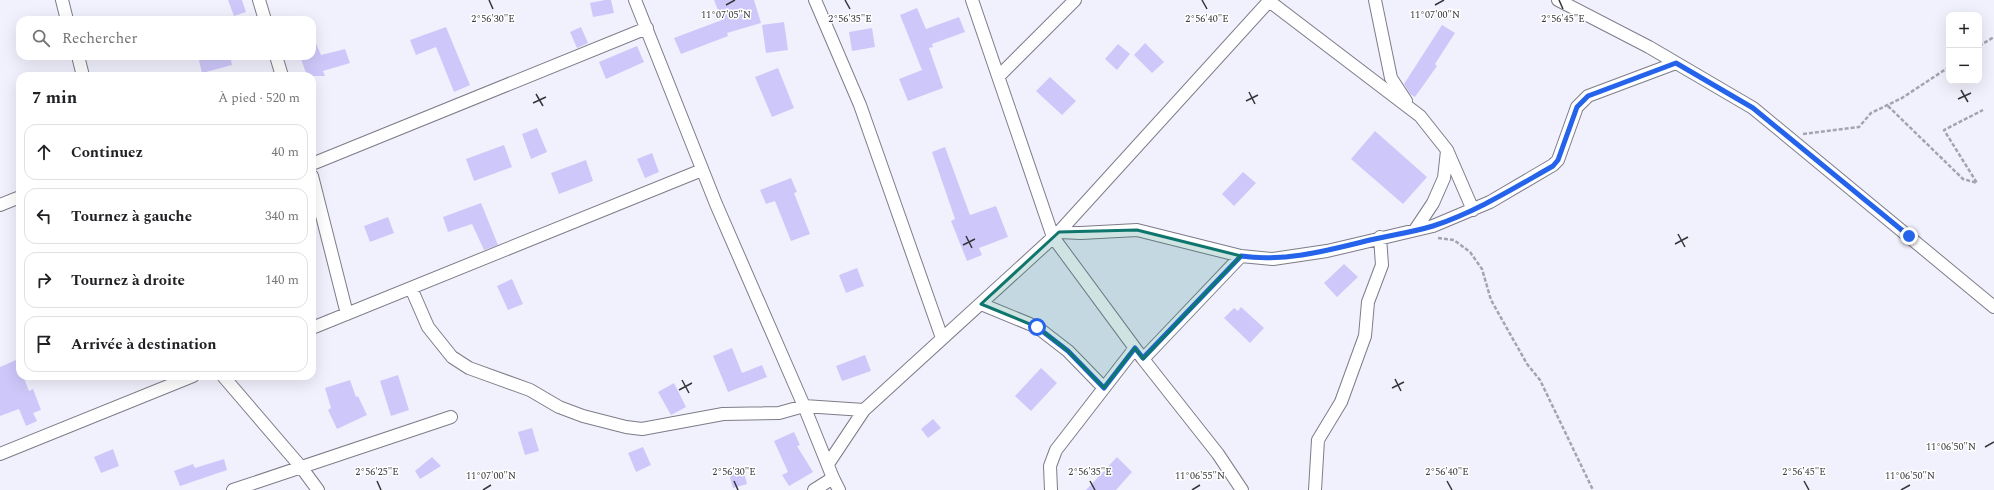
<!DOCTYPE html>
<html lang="fr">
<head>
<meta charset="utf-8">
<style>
	body { margin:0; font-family:Spectral,serif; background:#f6f6f6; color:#202124 }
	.controls { position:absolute; right:12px; top:12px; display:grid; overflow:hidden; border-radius:8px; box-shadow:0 4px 16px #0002 }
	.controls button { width:36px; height:36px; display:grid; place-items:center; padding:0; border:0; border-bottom:1px solid #e0e0e0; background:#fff; color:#202124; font:20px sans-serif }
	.stop { position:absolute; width:12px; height:12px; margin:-9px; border:3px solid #2563eb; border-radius:50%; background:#fff }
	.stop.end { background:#2563eb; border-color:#fff; box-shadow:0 1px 4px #0008 }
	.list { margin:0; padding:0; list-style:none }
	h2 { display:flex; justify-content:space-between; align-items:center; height:52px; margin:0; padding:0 16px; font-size:17px }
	h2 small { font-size:13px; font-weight:400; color:#757577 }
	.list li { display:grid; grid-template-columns:26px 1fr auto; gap:12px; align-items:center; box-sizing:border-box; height:56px; margin:0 8px 8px; padding:0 8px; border:1px solid #e0e0e0; border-radius:12px }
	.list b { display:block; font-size:15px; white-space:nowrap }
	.list em { font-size:13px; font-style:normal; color:#757577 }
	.icon { flex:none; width:22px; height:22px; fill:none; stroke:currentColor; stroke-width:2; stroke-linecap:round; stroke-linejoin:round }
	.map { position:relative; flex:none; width:1994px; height:490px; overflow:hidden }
	.search { position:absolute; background:#fff; box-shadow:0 4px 16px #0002; left:16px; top:16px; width:300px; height:44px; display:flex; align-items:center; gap:10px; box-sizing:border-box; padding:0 14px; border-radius:12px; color:#757577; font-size:15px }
	.panel { position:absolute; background:#fff; box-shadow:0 4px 16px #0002; left:16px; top:72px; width:300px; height:308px; border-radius:12px }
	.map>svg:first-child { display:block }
	.building { fill:#cec8fa }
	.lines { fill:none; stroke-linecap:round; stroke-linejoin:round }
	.street-casing { stroke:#7e7c88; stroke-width:14 }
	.path { stroke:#a5a4ae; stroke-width:2.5; stroke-dasharray:4 2; stroke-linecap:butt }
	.street { stroke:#fff; stroke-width:12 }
	.route { stroke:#2563eb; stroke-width:5 }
	.marked { fill:#0f766e; fill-opacity:0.2; stroke:#0f766e; stroke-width:3; stroke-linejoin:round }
	.ticks { fill:none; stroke:#35353a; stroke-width:1.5 }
	.ticks-label { font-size:10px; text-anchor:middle; fill:#35353a; stroke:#fff; stroke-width:3; stroke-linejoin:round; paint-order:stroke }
</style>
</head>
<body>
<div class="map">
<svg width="1994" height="490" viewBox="0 0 1994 490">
	<rect width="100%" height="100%" fill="#f1f0fd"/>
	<path class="building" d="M228,0H242L246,12L234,16Z
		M605,0H611L614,13L593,17L590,3Z
		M714,0H754L761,23L727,33L728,36L681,54L674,38L722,20Z
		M917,8L926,29L959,17L965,32L932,44L933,47L929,48L943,88L908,101L899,79L922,70L900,15Z
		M784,22L788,50L766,53L762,25Z
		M1442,25L1455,33L1435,64L1437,66L1415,97L1410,94L1404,84Z
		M446,27L470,85L454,92L436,47L416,55L410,40Z
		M581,27L588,43L577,48L570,32Z
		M872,28L875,47L852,51L849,32Z
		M312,34L321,55L345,49L350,63L323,71L325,76H307L300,56H312Z
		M1145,43L1164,62L1152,73L1134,55Z
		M1118,44L1130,54L1117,70L1105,59Z
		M637,46L644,62L606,79L599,62Z
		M198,56H230L232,65L202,73Z
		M778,68L794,108L772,117L755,77Z
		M1050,77L1076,101L1062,115L1036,91Z
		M537,128L547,152L531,159L522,134Z
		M1375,131L1427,177L1403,204L1351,159Z
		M504,145L512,167L474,181L466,159Z
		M945,147L970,215L996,206L1008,237L979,248L982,255L967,261L951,221L955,219L932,152Z
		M652,153L659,172L645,178L637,159Z
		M586,160L593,181L559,194L551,173Z
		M1243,172L1256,183L1234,206L1222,194Z
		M791,178L797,192L794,193L810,234L791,241L775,201L766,204L760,190Z
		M481,203L498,245L484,250L472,224L448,232L443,217Z
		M388,217L394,233L370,242L364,226Z
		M1344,264L1358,277L1337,297L1324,283Z
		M857,268L864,286L846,293L839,275Z
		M512,279L523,304L508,310L497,286Z
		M1241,307L1264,328L1250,343L1224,318L1234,308L1238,311Z
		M732,348L742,373L762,365L767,377L728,392L713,356Z
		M865,355L871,371L842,381L836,366Z
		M16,360L20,369V376H23L29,391L33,389L41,410L33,413L37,421L26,426L19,409L0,416V367Z
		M1041,368L1057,383L1031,411L1015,396Z
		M398,375L409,410L391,416L380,381Z
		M350,380L356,397L358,396L367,415L337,429L328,410L331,408L325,388Z
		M674,383L686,407L671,415L658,392Z
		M933,419L941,428L928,438L921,429Z
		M532,428L539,451L525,455L518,432Z
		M794,432L800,445L797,446L813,472L789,486L782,475L788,472L774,441Z
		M643,447L651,465L636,472L628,453Z
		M113,449L119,466L101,473L94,457Z
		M432,457L441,466L420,479L415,471Z
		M1117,457L1132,472L1116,490H1086Z
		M224,459L227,470L180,486L174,471L193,464L195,468Z
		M743,469L747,484L733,488L729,474Z"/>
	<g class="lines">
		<g class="street-casing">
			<path id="street" d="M62,0L67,20
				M259,0L265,20
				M635,0L716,204L804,406L833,478L839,490
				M815,0L860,105L942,338
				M972,0L1053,237L1143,359L1218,454L1242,490
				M1375,0L1391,78L1406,101
				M1558,0L1649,47L1753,108L1994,307
				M1269,1L1420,116L1447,150L1473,210
				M78,56L83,76
				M276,56L282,76
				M999,76L1075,0
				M312,164L647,28
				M312,176L347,314
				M0,205L20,197
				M1415,230L1433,203L1444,178L1447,151
				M1059,232L1081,233L1137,230L1241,256L1273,259L1327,251L1433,226L1490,202L1553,165L1558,160L1577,107L1588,96L1676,63
				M411,288L428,327L452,357L469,368L530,390L559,407L583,416L626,427L642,429L723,414L779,413L804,406L864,410
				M981,304L1037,327L1068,351L1104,388
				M312,328L702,170
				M1143,359L1241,256
				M223,376L301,467L318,490
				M0,454L193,376
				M828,464L864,410L1059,232L1270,0
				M233,490L451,417
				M814,490L833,478
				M1051,490L1050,466L1056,450L1135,348
				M1315,490L1318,440L1341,402L1365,336L1368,302L1382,265L1380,237"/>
		</g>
		<path class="path" d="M1979,46L1994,37
			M1888,106L1963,179L1977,183L1944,130L1983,110
			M1803,134L1859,127L1871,113L1902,98L1949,67
			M1438,238L1454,240L1470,252L1482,269L1491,300L1527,364L1540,380L1593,490"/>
		<use href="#street" class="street"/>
	</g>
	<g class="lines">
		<path class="route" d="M1037,327L1068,351L1104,388L1135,348L1143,358L1241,256C1282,262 1322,252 1362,242C1385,236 1410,233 1433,226C1476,212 1514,188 1553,166L1558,160L1577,107L1588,96L1676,63L1753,108L1909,236"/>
	</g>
	<path class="marked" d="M1137,230L1241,256L1143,359L1135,348L1104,388L1068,351L1037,327L981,304L1059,232Z"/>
	<path class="ticks" d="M489,0L493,9M845,0L850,9M1202,0L1207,9M1559,0L1563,9M726,5L735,0M1435,5L1444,0M1961,90L1968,102M1249,92L1255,104M536,94L543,106M1958,99L1971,93M1246,101L1258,95M533,103L546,97M1678,234L1685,247M966,236L972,248M1675,244L1688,237M963,245L975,239M1395,379L1401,391M682,380L689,393M1392,388L1404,382M679,390L692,383M1985,447L1994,442M377,481L381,490M734,481L738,490M1090,481L1095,490M1447,481L1452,490M1804,481L1809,490M483,490L491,485M1192,490L1200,485M1901,490L1910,485"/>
	<g class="ticks-label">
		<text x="726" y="18">11°07'05"N</text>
		<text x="1435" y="18">11°07'00"N</text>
		<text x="493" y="22">2°56'30"E</text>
		<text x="850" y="22">2°56'35"E</text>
		<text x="1207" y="22">2°56'40"E</text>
		<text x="1563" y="22">2°56'45"E</text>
		<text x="1951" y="450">11°06'50"N</text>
		<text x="377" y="475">2°56'25"E</text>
		<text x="734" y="475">2°56'30"E</text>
		<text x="1090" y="475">2°56'35"E</text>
		<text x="1447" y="475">2°56'40"E</text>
		<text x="1804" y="475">2°56'45"E</text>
		<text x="491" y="479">11°07'00"N</text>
		<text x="1200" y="479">11°06'55"N</text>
		<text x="1910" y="479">11°06'50"N</text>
	</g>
</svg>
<div class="controls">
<button>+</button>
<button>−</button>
</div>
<div class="stop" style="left:1037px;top:327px"></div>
<div class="stop end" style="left:1909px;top:236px"></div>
<div class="search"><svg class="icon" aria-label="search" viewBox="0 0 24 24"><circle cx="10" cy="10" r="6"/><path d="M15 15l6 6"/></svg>Rechercher</div>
<section class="panel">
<h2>7 min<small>À pied · 520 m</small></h2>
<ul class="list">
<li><svg class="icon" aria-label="ahead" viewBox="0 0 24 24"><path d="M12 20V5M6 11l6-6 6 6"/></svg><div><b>Continuez</b></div><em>40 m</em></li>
<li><svg class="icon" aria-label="left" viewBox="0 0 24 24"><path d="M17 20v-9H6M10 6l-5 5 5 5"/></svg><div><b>Tournez à gauche</b></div><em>340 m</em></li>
<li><svg class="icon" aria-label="right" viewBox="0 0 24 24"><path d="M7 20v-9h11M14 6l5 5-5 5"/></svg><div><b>Tournez à droite</b></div><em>140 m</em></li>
<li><svg class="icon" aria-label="arrive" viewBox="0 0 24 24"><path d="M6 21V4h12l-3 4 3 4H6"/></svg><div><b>Arrivée à destination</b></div></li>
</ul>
</section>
</div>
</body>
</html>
